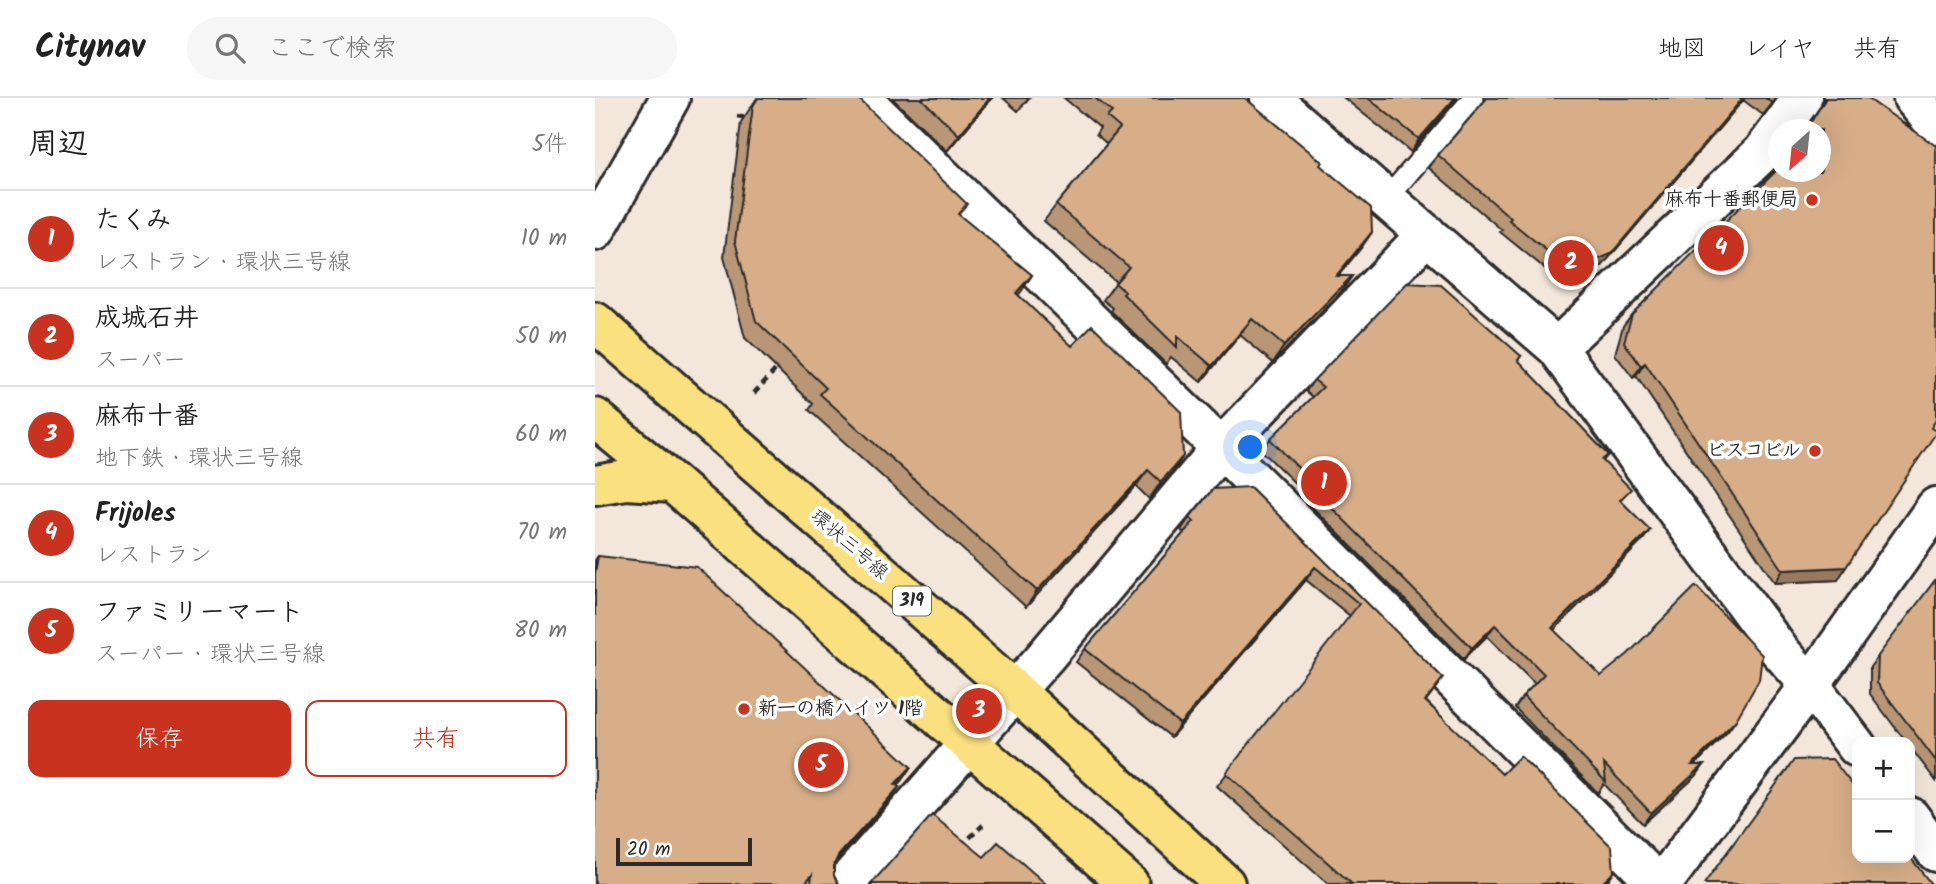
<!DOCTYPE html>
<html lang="ja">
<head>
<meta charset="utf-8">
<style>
	body { margin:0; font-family:Kalam,"Klee One",sans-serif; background:#f6f6f6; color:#222 }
	.controls { position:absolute; right:21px; bottom:21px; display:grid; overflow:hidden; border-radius:14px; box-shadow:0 7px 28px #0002 }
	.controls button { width:63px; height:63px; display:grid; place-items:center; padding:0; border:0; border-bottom:2px solid #e0e0e0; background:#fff; color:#222; font:35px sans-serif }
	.compass { position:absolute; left:1173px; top:21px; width:63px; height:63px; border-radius:50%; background:#fff; box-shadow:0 7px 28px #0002; rotate:207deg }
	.scale { position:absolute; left:21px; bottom:18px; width:136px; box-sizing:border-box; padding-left:7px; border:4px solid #2b2b2b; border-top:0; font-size:19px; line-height:24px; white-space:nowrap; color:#2b2b2b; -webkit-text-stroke:5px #fff; paint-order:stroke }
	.you { position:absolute; left:656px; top:350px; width:24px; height:24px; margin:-18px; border:5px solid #fff; border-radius:50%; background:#1a73e8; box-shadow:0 0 0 10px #1a73e833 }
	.badge { display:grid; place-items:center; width:46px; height:46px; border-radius:50%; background:#c8321e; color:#fff; font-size:23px; font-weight:700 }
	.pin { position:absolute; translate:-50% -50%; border:4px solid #fff; box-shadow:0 2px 7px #0006 }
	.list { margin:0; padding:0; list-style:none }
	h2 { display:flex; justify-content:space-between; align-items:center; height:91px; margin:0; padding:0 28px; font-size:30px }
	h2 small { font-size:23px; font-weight:400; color:#767676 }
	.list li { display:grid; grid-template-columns:46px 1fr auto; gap:21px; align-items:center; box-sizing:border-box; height:98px; padding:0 28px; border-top:2px solid #e0e0e0 }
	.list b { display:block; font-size:26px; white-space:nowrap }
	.list p { margin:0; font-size:23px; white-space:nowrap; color:#767676 }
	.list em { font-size:23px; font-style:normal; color:#767676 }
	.actions { display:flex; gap:14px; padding:21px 28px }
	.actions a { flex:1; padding:16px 0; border:2px solid #c8321e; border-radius:14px; text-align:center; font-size:24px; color:#c8321e }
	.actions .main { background:#c8321e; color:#fff }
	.icon { flex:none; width:38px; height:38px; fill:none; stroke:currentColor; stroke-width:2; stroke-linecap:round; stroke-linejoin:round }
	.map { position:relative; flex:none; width:1341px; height:786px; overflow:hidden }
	header { display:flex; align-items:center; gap:42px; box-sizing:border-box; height:98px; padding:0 35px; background:#fff; border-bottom:2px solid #e0e0e0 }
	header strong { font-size:33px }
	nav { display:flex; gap:38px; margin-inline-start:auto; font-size:24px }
	.search { width:490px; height:63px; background:#f6f6f6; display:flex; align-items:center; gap:18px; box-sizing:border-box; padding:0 24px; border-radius:38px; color:#767676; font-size:26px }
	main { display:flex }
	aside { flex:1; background:#fff }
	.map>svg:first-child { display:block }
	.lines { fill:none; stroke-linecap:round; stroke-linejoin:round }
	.service-casing { stroke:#2b2b2b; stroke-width:24 }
	.minor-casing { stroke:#2b2b2b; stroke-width:44 }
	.secondary-casing { stroke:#2b2b2b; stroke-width:44 }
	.primary-casing { stroke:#2b2b2b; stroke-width:44 }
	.path { stroke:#2b2b2b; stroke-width:4.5; stroke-dasharray:7 5; stroke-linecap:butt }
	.service { stroke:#fff; stroke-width:19 }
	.minor { stroke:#fff; stroke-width:38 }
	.secondary { stroke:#fff; stroke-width:38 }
	.primary { stroke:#fbe080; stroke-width:38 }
	.wall { fill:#b99675; stroke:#2b2b2b; stroke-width:2 }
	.shaded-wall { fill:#967a5f; stroke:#2b2b2b; stroke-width:2 }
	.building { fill:#d7ae88; stroke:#2b2b2b; stroke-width:2 }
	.poi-dot { fill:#c8321e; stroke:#fff; stroke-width:2.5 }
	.labels { text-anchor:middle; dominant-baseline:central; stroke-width:7; stroke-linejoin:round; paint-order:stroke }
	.shield { fill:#fff; stroke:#6b6b6b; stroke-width:2 }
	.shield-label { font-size:18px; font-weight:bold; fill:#2b2b2b }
	.poi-label { font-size:19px; font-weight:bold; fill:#2b2b2b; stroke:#fff; text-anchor:end }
	.street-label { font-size:19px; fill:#2b2b2b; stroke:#fff }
</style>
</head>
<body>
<header>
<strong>Citynav</strong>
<div class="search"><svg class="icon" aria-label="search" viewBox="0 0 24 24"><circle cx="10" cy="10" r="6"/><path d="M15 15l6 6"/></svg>ここで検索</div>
<nav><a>地図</a><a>レイヤ</a><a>共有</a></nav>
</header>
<main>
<aside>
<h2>周辺<small>5件</small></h2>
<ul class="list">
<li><span class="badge">1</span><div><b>たくみ</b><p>レストラン · 環状三号線</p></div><em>10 m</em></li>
<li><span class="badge">2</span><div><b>成城石井</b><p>スーパー</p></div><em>50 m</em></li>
<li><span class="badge">3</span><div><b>麻布十番</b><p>地下鉄 · 環状三号線</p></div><em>60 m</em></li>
<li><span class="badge">4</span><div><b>Frijoles</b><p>レストラン</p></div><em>70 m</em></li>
<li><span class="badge">5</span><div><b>ファミリーマート</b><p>スーパー · 環状三号線</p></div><em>80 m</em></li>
</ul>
<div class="actions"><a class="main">保存</a><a>共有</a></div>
</aside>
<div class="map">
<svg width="1341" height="786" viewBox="0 0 1341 786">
	<rect width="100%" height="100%" fill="#f3e7db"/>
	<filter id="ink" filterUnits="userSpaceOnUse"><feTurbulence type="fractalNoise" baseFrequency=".0143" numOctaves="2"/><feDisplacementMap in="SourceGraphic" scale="14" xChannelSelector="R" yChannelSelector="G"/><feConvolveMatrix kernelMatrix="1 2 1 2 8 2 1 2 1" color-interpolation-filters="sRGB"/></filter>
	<g filter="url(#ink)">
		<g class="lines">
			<g class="service-casing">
				<path id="service" d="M793,99L878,0"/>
			</g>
			<g class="minor-casing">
				<path id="minor" d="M266,0L626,350L1063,786
					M675,0L962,250L1184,552L1215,587L1262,649
					M1318,0L1341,27
					M1184,32L1207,0
					M962,250L1167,55L1184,32
					M1315,719L1341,754
					M250,786L450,559L626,350L832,136
					M1067,786L1215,587L1341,409"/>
			</g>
			<g class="secondary-casing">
				<path id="secondary" d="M0,133L75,0"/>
			</g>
			<g class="primary-casing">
				<path id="primary" d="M0,224L420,593L630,786
					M0,320L78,385L534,786
					M0,387L31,382L78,385"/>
			</g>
			<path class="path" d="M142,18L153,20
				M159,295L186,266
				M366,748L388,727"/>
			<use href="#service" class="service"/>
			<use href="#minor" class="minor"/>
			<use href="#secondary" class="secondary"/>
			<use href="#primary" class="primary"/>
		</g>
		<path class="wall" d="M162,0L364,117L437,177L423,197L588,358L577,375L554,401L541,388L431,509L214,312L218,306L150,240L129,159L146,24Z
			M297,0H397L352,53Z
			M408,0H434L423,13Z
			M469,0H650L725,67L777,134L766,150L743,178H757L745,195L678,265L645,237L606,284L576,259L571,266L516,213L518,210L508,202L521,184L449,123L461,107L512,46L501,36L505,30Z
			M749,0H862L816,54Z
			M889,0H1182L1168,17L1148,2L1007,168L969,186L905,134L907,132L834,70L843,57L888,5Z
			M1228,0H1272L1243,482L1180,485L1041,278L1038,280L1020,256L1028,228L1037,216L1226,32H1210L1229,3Z
			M926,258L923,262L1013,357L1008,363L1026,403L1055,432L1047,443L958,532L1006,578L1133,633L1100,667H1109L1101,678L1048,726L1009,686L1003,695L920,610L928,598L940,586L892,538L869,561L705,397L708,393L667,353L675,341L718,299L711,293L719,282Z
			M655,389L848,580L831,603L1010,786H733L622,688L755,518L711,482L576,639L481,564L490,551L589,435L586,432L595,419Z
			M3,458L316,669L302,688L304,689L294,703L240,765L239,767V778L244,786H0V462Z
			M1341,481V683L1315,649V644H1311L1275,596V569Z"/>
		<path class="shaded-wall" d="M395,0H397L352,53L364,37Z
			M860,0H862L816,54L824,41Z
			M1148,0H1150L1007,168L969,186L977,173Z
			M777,134L766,150L729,194L741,178Z
			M437,177L426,194L409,212L421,195Z
			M757,178L745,195L678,265L689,248Z
			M657,221L645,237L606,284L617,268Z
			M1050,265L1041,278L1038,280L1046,268Z
			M588,358L577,375L554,401L566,384Z
			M553,372L541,388L431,509L442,493Z
			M1055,432L1047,443L949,542L957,530Z
			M720,469L711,482L576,639L585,626Z
			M1251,469L1243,482L1180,485L1188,472Z
			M900,527L892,538L869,561L877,550Z
			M1141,622L1133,633L1089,678L1097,667Z
			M1109,667L1101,678L1048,726L1056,715Z
			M316,669L306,683L290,700L300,686Z
			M304,689L294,703L233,772L243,758Z
			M1019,774L1010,786H1006Z"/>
		<path class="building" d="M163,0H263L372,106L363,116L437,177L421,195L477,248L497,227L586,314L588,358L566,384L553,372L442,493L225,296L231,290L161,223L140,143L158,8Z
			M326,0H395L364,37Z
			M500,0H650L727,64L725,67L776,110L777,134L741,178H757L689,248L657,221L617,268L582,238V249L528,196L530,194L520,185L534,169L461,107L525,30L512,19L517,14Z
			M773,0H860L824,41Z
			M892,0H1148L1016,156L977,173L914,122L916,120L843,57Z
			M1170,0H1180L1177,5Z
			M1231,0H1272L1341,48V322L1336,330L1341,333V335L1251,469L1188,472L1050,265L1046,268L1029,244L1037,216L1184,70V74H1226V32H1214L1212,30Z
			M812,185L846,187L926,258L923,262L1013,357L1007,362L1036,391L1025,402L1055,432L957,530L1006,578L1033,556L1101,488L1167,557L1164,582L1141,622L1097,667H1109L1056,715L1009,666L1011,684L928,598L949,576L900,527L877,550L713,386H719L675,341L728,289L719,282Z
			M655,389L848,580L830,603L907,676L925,658L1017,749L1019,774L1006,786H757L631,675L764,506L720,469L585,626L490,551L599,423L595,419L618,391Z
			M3,458L102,469L316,669L300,686L304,689L243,758L239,767V778L244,786H216L217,777L209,786H0V475Z
			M1341,481V663L1282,585L1283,558Z
			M1237,661L1262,693V760L1315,759L1336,786H1109L1199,662Z
			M337,717L389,759L403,744L451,786H276Z"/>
	</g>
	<g class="poi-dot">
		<circle cx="1217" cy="102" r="7"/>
		<circle cx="1220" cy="353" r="7"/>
		<circle cx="149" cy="611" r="7"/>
	</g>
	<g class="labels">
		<rect class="shield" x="298" y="488.5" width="38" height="29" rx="5"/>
		<g class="shield-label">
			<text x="317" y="503">319</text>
		</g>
		<g class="poi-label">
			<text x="1203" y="102">麻布十番郵便局</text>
			<text x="1206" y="353">ビスコビル</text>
			<text x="163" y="611" text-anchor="start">新一の橋ハイツ 1階</text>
		</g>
		<g class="street-label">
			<text transform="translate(254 447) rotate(41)">環状三号線</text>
		</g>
	</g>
</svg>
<div class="controls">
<button>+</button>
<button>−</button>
</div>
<svg class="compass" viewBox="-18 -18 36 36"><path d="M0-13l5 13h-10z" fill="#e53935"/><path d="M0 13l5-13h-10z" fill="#767676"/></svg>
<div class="scale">20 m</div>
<div class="you"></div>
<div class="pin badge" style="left:729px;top:385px">1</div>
<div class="pin badge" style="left:976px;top:165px">2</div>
<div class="pin badge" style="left:384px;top:613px">3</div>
<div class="pin badge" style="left:1126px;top:150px">4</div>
<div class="pin badge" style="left:226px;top:667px">5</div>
</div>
</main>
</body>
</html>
